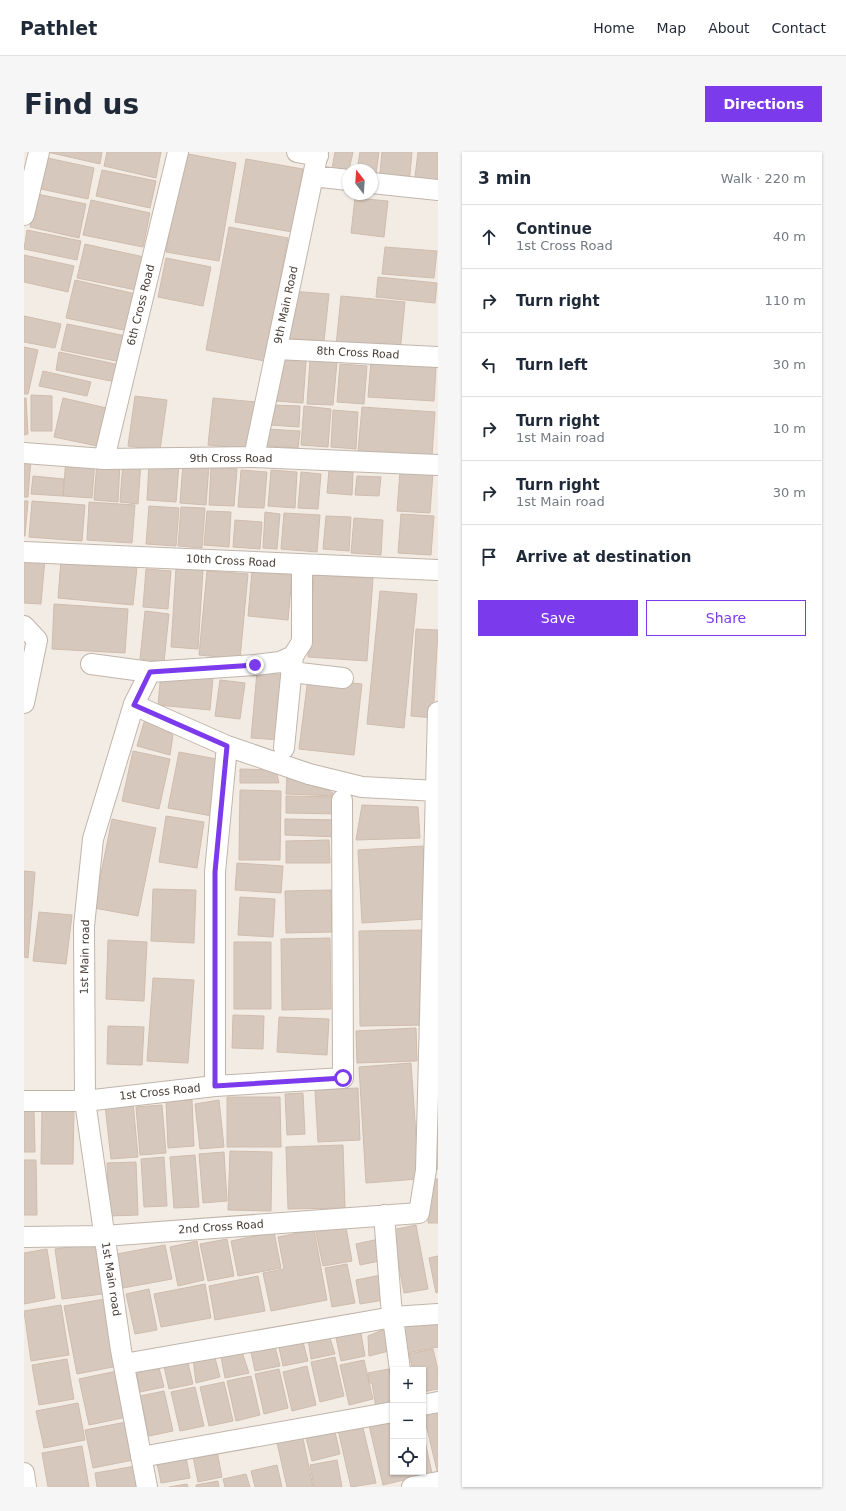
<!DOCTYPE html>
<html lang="en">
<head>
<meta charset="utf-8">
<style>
	body { margin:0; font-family:"DejaVu Sans",sans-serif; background:#f6f6f7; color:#1f2937 }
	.controls { position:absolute; right:12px; bottom:12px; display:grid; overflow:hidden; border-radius:0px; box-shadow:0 1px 3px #0004 }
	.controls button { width:36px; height:36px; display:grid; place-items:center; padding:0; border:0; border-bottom:1px solid #e0e1e3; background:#fff; color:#1f2937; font:20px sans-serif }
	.compass { position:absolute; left:318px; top:12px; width:36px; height:36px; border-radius:50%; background:#fff; box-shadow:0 1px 3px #0004; rotate:343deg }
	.stop { position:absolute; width:12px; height:12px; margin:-9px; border:3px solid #7c3aed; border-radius:50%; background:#fff }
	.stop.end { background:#7c3aed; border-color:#fff; box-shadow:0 1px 4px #0008 }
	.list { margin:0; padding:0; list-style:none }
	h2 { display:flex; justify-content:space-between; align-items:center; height:52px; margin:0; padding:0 16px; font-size:17px }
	h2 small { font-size:13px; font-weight:400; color:#747a83 }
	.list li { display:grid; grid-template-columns:26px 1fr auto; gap:12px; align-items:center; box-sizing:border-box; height:64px; padding:0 16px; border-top:1px solid #e0e1e3 }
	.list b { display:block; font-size:15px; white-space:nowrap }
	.list p { margin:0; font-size:13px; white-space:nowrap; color:#747a83 }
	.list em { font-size:13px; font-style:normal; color:#747a83 }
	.actions { display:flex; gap:8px; padding:12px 16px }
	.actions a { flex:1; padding:9px 0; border:1px solid #7c3aed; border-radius:0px; text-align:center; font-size:14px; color:#7c3aed }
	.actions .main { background:#7c3aed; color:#fff }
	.icon { flex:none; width:22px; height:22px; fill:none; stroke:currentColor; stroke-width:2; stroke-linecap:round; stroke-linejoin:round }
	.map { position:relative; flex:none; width:414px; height:1335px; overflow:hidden; border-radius:0px }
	header { display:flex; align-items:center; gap:24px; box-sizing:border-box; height:56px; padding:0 20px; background:#fff; border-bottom:1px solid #e0e1e3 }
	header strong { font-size:19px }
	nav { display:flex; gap:22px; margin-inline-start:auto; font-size:14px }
	.intro { display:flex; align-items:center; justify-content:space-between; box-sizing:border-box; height:96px; padding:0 24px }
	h1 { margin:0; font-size:28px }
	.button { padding:10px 18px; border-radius:0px; background:#7c3aed; color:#fff; font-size:14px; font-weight:700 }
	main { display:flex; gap:24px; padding:0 24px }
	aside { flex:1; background:#fff; border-radius:0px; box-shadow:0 1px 3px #0004 }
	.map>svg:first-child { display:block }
	.building { fill:#d7c8bd; stroke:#cfbcad }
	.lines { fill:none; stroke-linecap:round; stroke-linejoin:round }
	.street-casing { stroke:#c1b5aa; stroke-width:22 }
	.street { stroke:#fff; stroke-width:20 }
	.route { stroke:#7c3aed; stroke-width:5 }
	.labels { text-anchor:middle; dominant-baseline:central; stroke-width:3; stroke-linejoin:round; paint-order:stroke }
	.street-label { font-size:11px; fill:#453b34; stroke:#fff }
</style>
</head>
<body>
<header>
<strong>Pathlet</strong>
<nav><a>Home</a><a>Map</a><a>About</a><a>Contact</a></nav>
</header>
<div class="intro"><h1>Find us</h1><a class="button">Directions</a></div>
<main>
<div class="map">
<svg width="414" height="1335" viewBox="0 0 414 1335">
	<rect width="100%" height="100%" fill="#f3ece5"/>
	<path class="building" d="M23,0H78L76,12Z
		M83,0H137L132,26L80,14Z
		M311,0H329L325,18L307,22Z
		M336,0H355L351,29L348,28V18H333Z
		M358,0H388L385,33L355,30Z
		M394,0H414V35L390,33Z
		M159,1L212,11L195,109L142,100Z
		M19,5L70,16L64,47L12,36Z
		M222,7L279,17L268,80L211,70Z
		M78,18L132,29L126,56L72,44Z
		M13,42L62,52L55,86L6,75Z
		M331,46L364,49L360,85L327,81Z
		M67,48L126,61L119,95L59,83Z
		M205,75L264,86L241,209L182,198Z
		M3,78L57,89L53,108L0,97Z
		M61,92L120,105L112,138L53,126Z
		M361,95L413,99L410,126L358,122Z
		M0,103L50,114L44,140L0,130Z
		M142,106L187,115L179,154L134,145Z
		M354,125L413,131L411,151L352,145Z
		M51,128L112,142L104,179L42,166Z
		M266,139L305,142L300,189L261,186Z
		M317,144L381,150L376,200L312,194Z
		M0,164L37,172L31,196L0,190Z
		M43,172L102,184L97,210L37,198Z
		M0,195L14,198L4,242H0Z
		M35,200L96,213L92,230L32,218Z
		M255,207L282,209L279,251L252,249Z
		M286,208L313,210L309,253L283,252Z
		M347,209L412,214L410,249L344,245Z
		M316,212L343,214L340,252L313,250Z
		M19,219L67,230L63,244L15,234Z
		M7,243L28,244V279H7Z
		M111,244L143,248L136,298L104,294Z
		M0,246H2L4,282L0,283Z
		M39,246L87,257L78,295L30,285Z
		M189,246L232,250L227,297L184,293Z
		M247,253L276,254L275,275L246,273Z
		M280,254L307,257L304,295L277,293Z
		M338,255L411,260L408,304L334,299Z
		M309,258L334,260L332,297L307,295Z
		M243,277L276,279L274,296L242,294Z
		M0,306H7L4,345H0Z
		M42,307L71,309L68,346L39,344Z
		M99,308L117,309L114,352L96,350Z
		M73,309L96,311L94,350L70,348Z
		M125,311L155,313L152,350L123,348Z
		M159,311L185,313L182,353L156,351Z
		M187,315L213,317L210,354L185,353Z
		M217,318L243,320L240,356L214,355Z
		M247,318L273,320L271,356L244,354Z
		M305,318L329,320L328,343L303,341Z
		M376,319L409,321L406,361L373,359Z
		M277,320L297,322L294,357L274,356Z
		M9,324L40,327L39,344L7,342Z
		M333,324L357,325L355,344L331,343Z
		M0,349H4L1,384H0Z
		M8,349L61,353L58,389L5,385Z
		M65,350L111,353L108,391L63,388Z
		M125,354L155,356L152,394L122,392Z
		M157,355L181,356L178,396L154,394Z
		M183,359L207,360L205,395L180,393Z
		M241,360L256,362L253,397L239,396Z
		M260,361L296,363L293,400L257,397Z
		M377,362L410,364L407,403L374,401Z
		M302,364L327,365L325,399L299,397Z
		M330,366L359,368L357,403L327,401Z
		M211,368L238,370L236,397L209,395Z
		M0,404L21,406L17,452L0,451Z
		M37,408L113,415L109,453L34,446Z
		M152,416L179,418L174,497L147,495Z
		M122,417L147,419L144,457L119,455Z
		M183,419L224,422L216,507L175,503Z
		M228,419L268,423L264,468L224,464Z
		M290,423L349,426L343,509L284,505Z
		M356,439L393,442L380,576L343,572Z
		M30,452L104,457L101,501L28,497Z
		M121,459L145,462L140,510L116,507Z
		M392,477L414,478L409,566L387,564Z
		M233,520L263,523L257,588L227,586Z
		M137,521L189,526L186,558L134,553Z
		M284,526L338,532L330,603L275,597Z
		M196,528L221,531L216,567L191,564Z
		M121,567L149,583L146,603L113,594Z
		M109,599L146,607L135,657L98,649Z
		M155,600L198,608L188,664L144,656Z
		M216,617L252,618L255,631H216Z
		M263,623L303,637L313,644L262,642Z
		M216,638L257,639L256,708H215Z
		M262,644L315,645V662L262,661Z
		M338,653L394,655L396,686L332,688Z
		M142,664L180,670L173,716L135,710Z
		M88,667L132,676L114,764L70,756Z
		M261,667L316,668L315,685L261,683Z
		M305,688L306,711H262V689Z
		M399,694L403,767L338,771L334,698Z
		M213,711L259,714L257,741L211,738Z
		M0,719L11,720L4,806L0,805Z
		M129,737L172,738L170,791L127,789Z
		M307,738L308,780L262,781L261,739Z
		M216,745L251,747L249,785L214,783Z
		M15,760L48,763L42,812L9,809Z
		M401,778L402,873L336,874L335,779Z
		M306,786L307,857L258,858L257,787Z
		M84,788L123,790L120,849L82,847Z
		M210,790H247V857H210Z
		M129,826L170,828L164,911L123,909Z
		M209,863L240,864L239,897L208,896Z
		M255,865L305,867L303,903L253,900Z
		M84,874L120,875L118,913L83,912Z
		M392,876L393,909L333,911L332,879Z
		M387,911L395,1027L342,1031L335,915Z
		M334,936L336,988L294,990L291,938Z
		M279,941L281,982L263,983L261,942Z
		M203,945H256L257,995H203Z
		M168,948L170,994L144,996L142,949Z
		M195,948L200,995L176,997L171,952Z
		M109,950L114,1005L87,1007L81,953Z
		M138,953L142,1001L116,1003L112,955Z
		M18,956H50L49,1012H17Z
		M0,958H10L11,1000H0Z
		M410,978H414V1017H410Z
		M319,993L321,1056L264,1057L262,995Z
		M206,999L248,1000L247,1059L204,1058Z
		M200,1000L203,1049L179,1051L175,1002Z
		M171,1003L175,1055L150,1056L146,1005Z
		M140,1005L143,1054L120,1055L117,1007Z
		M0,1008H12L13,1063H0Z
		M112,1010L114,1063L85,1064L83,1011Z
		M405,1027H414V1071H404Z
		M321,1070L328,1109L299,1114L291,1076Z
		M392,1073L404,1137L380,1141L368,1078Z
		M290,1078L303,1148L247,1159L239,1121L260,1117L254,1085Z
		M250,1080L257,1116L214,1124L207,1089Z
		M203,1087L210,1124L184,1129L176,1092Z
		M355,1087L360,1108L336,1113L332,1092Z
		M173,1089L180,1128L154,1134L146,1095Z
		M72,1091L79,1142L38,1147L31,1097Z
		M141,1093L148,1127L99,1136L93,1102Z
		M23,1097L31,1146L0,1152V1101Z
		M414,1104V1140L412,1141L405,1106Z
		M323,1112L331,1151L308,1155L301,1116Z
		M357,1123L360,1148L336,1152L332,1128Z
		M234,1124L241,1159L191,1168L185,1134Z
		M181,1132L187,1166L137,1175L130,1142Z
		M125,1137L133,1178L111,1182L102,1142Z
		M81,1147L94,1214L53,1222L40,1154Z
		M37,1153L45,1203L7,1209L0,1159Z
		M414,1169V1195L383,1201L379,1172Z
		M336,1176L341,1204L317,1209L311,1181Z
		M361,1177L369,1198L345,1204L344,1184Z
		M305,1183L311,1202L287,1207L284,1187Z
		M278,1186L284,1209L259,1214L254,1191Z
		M250,1191L256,1214L231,1219L226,1195Z
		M217,1197L225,1221L201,1226L196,1200Z
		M409,1197L414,1218V1237L399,1240V1218H389L385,1202Z
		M190,1202L196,1225L172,1231L169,1206Z
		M311,1205L320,1244L296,1250L287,1210Z
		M43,1207L50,1247L15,1253L8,1213Z
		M163,1207L169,1232L145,1237L139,1210Z
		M340,1208L349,1247L325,1253L316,1213Z
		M134,1212L140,1235L116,1240L112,1217Z
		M283,1214L292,1253L268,1259L259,1220Z
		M370,1216L369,1218V1256H352L348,1231H345L344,1221Z
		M255,1217L264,1256L240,1262L231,1222Z
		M93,1219L103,1265L65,1273L55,1227Z
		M227,1224L236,1263L212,1269L203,1229Z
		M200,1230L209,1269L185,1274L176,1235Z
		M171,1235L180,1274L156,1279L147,1240Z
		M140,1239L149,1279L125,1284L116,1244Z
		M54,1251L61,1288L20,1296L12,1259Z
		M414,1257V1323L399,1260Z
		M369,1263V1320H399V1280L408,1321L359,1333L344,1269Z
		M102,1270L109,1308L69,1316L61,1278Z
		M309,1271L316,1302L288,1309L280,1278Z
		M338,1272L352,1331L327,1335L314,1278Z
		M277,1277L289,1335H263L251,1282Z
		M58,1294L65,1335H24L18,1301Z
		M192,1294L198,1325L174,1330L168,1299Z
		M161,1300L166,1326L137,1331L132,1306Z
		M313,1308L318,1335H290L286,1313Z
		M253,1313L258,1335H231L227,1319Z
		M112,1314L116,1335H73L71,1321Z
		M222,1322L226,1335H201L199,1327Z
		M194,1329L195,1335H172V1333Z
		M163,1332L164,1335H145Z"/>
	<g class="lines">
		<g class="street-casing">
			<path id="street" d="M273,0L294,4
				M289,24L324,28
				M348,31L414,38
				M0,63L15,0
				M253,197L414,205
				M0,301L80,307L230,305L414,313
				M230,305L294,0
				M80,307L154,0
				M0,400L414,418
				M0,474L13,488L0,551
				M67,512L126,520
				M267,520L319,526
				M110,553L203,594L285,622L338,635L414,639
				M260,596L269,504
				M191,934V720L203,594
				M0,949H61L191,934L319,926L318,648
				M360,1063L367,1151L376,1218
				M0,1085L80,1084L395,1061L402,1018L414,560
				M100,1212L369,1165L414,1162
				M399,1253L414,1250
				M117,1305L369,1260
				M0,1321L2,1335
				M123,1335L97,1198L61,949L60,774L69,687L110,552L126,520L231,513L256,510L269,504L278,490V413
				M388,1335L414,1330"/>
		</g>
		<use href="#street" class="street"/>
	</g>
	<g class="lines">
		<path class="route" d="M231,513L126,520L110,553L203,594L191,720V934L319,926"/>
	</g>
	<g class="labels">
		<g class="street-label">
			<text transform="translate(117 153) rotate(-76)">6th Cross Road</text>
			<text transform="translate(262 153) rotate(-78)">9th Main Road</text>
			<text transform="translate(334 201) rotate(3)">8th Cross Road</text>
			<text x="207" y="306">9th Cross Road</text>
			<text transform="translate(207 409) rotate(3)">10th Cross Road</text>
			<text transform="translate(61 805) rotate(-89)">1st Main road</text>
			<text transform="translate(136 940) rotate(-6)">1st Cross Road</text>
			<text transform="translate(197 1075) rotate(-4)">2nd Cross Road</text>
			<text transform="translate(87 1127) rotate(81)">1st Main road</text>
		</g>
	</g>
</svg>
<div class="controls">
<button>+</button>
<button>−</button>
<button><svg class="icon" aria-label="locate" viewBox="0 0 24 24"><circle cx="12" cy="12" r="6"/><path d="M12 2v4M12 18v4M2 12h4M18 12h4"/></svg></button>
</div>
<svg class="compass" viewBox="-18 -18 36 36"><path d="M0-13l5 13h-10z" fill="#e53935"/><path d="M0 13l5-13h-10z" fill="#747a83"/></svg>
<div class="stop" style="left:319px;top:926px"></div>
<div class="stop end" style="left:231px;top:513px"></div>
</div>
<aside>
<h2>3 min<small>Walk · 220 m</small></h2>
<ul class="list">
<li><svg class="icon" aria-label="ahead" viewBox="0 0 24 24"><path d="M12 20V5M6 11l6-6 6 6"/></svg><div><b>Continue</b><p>1st Cross Road</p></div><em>40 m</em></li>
<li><svg class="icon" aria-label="right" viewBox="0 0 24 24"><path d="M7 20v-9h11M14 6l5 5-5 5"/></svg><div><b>Turn right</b></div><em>110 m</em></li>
<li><svg class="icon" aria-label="left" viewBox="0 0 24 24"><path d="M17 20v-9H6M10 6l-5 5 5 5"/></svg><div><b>Turn left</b></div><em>30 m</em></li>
<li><svg class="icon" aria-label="right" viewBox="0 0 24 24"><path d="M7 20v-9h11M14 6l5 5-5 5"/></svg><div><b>Turn right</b><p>1st Main road</p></div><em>10 m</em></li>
<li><svg class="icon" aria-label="right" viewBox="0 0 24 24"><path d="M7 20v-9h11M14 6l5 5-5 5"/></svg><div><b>Turn right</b><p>1st Main road</p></div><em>30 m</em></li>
<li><svg class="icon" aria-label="arrive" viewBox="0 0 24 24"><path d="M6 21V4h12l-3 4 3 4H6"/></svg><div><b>Arrive at destination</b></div></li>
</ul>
<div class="actions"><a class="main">Save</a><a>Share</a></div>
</aside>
</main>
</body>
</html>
